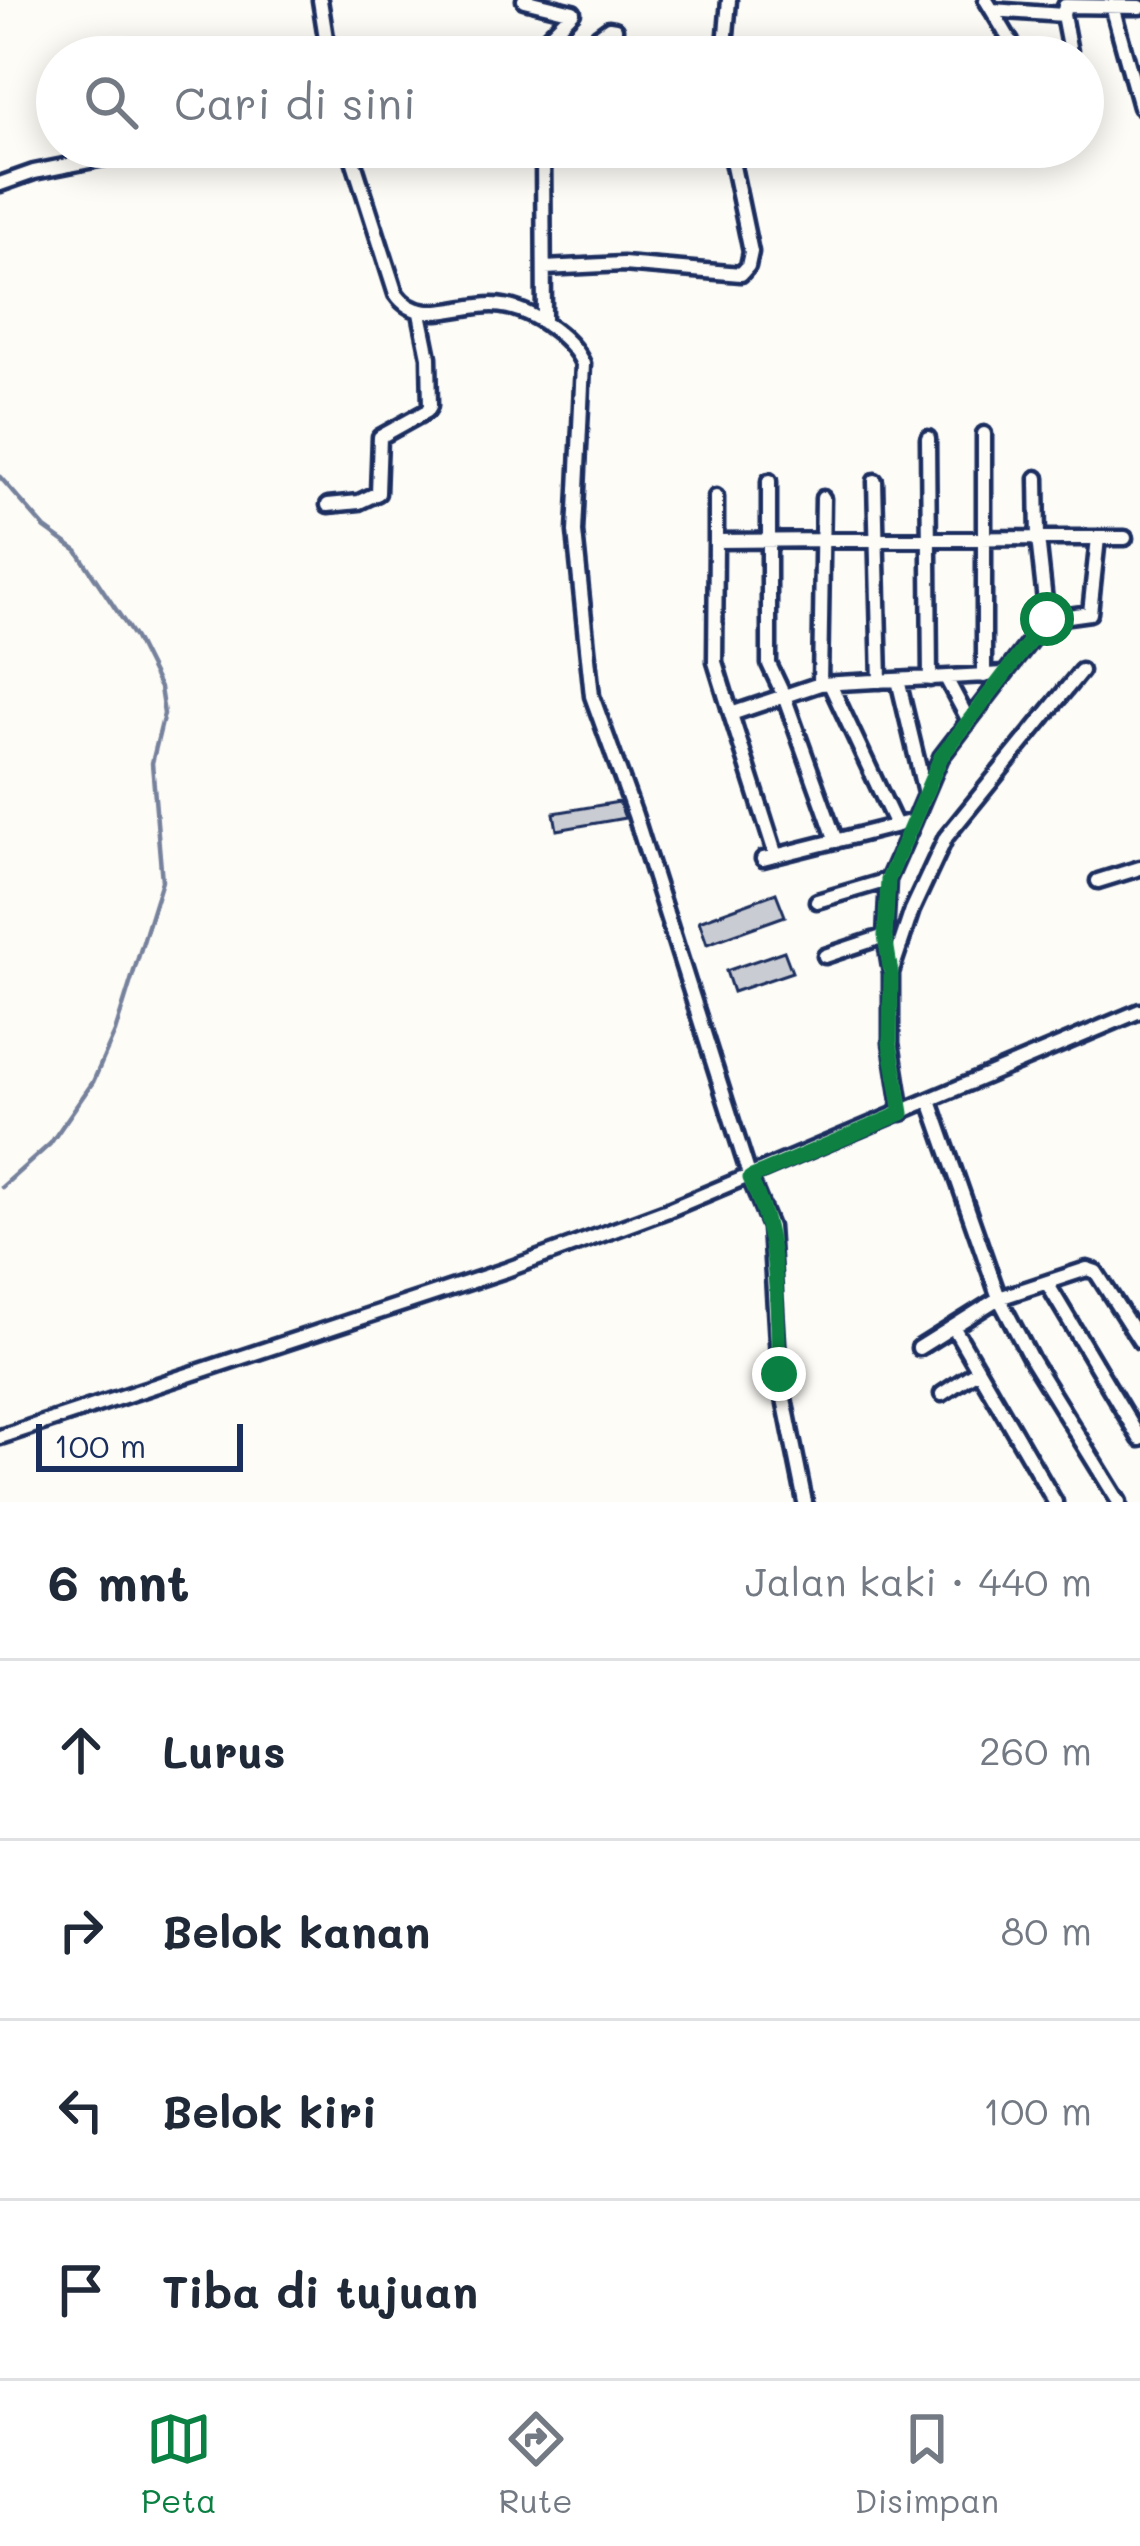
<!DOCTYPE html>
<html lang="id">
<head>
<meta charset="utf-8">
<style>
	body { margin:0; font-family:Mali,sans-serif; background:#f6f6f7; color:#1f2937 }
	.scale { position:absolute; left:36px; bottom:30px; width:207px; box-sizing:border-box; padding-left:12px; border:6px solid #1b2f5e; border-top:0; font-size:33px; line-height:42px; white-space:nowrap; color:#1b2f5e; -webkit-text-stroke:9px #fdfcf7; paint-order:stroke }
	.stop { position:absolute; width:36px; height:36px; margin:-27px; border:9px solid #0b8043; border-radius:50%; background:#fff }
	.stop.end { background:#0b8043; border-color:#fff; box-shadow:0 3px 12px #0008 }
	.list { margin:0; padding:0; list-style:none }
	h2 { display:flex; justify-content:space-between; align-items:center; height:156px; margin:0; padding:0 48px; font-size:51px }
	h2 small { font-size:39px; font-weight:400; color:#747a83 }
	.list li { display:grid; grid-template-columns:78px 1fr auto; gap:36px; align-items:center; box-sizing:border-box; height:180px; padding:0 48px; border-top:3px solid #e0e1e3 }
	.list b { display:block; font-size:45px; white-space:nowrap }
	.list em { font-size:39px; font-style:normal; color:#747a83 }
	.icon { flex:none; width:66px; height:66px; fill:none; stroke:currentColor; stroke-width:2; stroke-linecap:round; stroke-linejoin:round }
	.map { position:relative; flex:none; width:1140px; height:1502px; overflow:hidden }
	.search { position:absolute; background:#fff; box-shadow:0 6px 30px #0003; left:36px; right:36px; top:36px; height:132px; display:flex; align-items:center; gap:30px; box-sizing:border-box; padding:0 42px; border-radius:66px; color:#747a83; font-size:45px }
	.sheet { height:876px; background:#fff }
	nav { display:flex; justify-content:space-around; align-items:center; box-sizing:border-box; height:168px; border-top:3px solid #e0e1e3; background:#fff; font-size:33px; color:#747a83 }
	nav a { display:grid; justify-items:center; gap:6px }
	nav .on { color:#0b8043 }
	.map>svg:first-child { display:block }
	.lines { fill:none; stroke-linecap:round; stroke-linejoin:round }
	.stream { stroke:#76819c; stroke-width:4.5 }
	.building { fill:#c9ccd3; stroke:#1b2f5e; stroke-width:3 }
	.street-casing { stroke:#1b2f5e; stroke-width:21 }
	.street { stroke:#fdfcf7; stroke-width:12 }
	.route { stroke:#0b8043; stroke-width:15 }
</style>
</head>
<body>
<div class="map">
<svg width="1140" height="1502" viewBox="0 0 1140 1502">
	<rect width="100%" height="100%" fill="#fdfcf7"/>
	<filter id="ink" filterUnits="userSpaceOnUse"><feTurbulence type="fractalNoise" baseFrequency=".00833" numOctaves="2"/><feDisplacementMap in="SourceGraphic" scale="24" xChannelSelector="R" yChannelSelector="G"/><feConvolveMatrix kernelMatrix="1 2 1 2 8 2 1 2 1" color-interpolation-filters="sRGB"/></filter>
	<g filter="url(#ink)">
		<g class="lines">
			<path class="stream" d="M0,477L45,528L77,551L135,638L160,688L164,714L152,763L162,881L115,1032L93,1082L50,1144L2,1187"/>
		</g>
		<path class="building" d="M619,802L625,818L557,830L554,813Z
			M776,893L785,916L707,944L699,921Z
			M784,951L792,972L733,992L726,971Z"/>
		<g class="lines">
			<g class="street-casing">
				<path id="street" d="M320,0L329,57
					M524,0L573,12L528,57
					M986,0L992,10L1063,15L1065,6L1140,7
					M1112,6L1140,107
					M992,10L1020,57
					M1063,15L1071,57
					M593,57L598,36L609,28L615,29
					M724,57L729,0
					M349,147L396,294C419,327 458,305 492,305C525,305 570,334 583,364L575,532L592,696L635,815L750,1178L770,1227L779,1374L805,1502
					M543,147L544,323
					M0,184L34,172L159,147
					M545,268L623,264L741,274L748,266L751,252L729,147
					M984,434V676
					M928,438L930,679
					M769,481V664L784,696L836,841
					M875,481L880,681
					M328,505L359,502L378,493L380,437L427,411L430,406L429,357L420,313
					M716,541V497
					M1047,619L1090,613L1098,538
					M1004,674L820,684L731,714L715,662L716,541L1038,538L1037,478
					M946,678L969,721
					M898,680L925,793
					M820,684L823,498
					M830,684L896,825
					M729,708L776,856
					M914,821L941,757L1047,619L1038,538H1125
					M763,859L914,821L888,880
					M1098,881L1140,868
					M817,901L888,880L885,936
					M825,956L885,936L891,973V1043L902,1113
					M891,973L912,910L946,837L1081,671
					M930,1101L999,1298L1031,1359L1119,1502
					M1047,1283L1140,1439
					M954,1328L1055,1502
					M919,1348L999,1298L1087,1269L1096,1272L1140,1341
					M942,1394L977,1371
					M0,1437L506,1270L668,1210L1140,1011"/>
			</g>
			<use href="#street" class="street"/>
		</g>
	</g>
	<g class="lines" filter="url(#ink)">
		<path class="route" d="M779,1374C777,1306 780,1240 750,1178L902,1113L890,1043L891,973L885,936L888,880L941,757L1047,619"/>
	</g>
</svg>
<div class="scale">100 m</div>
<div class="stop" style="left:1047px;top:619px"></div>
<div class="stop end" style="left:779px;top:1374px"></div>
<div class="search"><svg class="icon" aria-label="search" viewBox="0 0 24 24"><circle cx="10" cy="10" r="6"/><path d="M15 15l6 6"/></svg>Cari di sini</div>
</div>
<section class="sheet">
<h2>6 mnt<small>Jalan kaki · 440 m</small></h2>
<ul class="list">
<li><svg class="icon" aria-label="ahead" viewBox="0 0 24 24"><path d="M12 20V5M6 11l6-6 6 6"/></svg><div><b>Lurus</b></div><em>260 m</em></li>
<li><svg class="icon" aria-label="right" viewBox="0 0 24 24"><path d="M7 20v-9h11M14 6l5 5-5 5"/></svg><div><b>Belok kanan</b></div><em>80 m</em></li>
<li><svg class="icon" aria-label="left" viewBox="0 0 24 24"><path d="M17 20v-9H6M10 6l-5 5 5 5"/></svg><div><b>Belok kiri</b></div><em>100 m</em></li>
<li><svg class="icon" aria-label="arrive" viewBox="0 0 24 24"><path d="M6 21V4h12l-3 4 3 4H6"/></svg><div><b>Tiba di tujuan</b></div></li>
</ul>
</section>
<nav>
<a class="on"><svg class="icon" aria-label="map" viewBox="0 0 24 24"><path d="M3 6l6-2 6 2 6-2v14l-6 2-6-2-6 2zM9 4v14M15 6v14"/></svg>Peta</a>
<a><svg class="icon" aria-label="directions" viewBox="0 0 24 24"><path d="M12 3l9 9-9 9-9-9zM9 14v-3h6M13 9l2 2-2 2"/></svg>Rute</a>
<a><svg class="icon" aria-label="saved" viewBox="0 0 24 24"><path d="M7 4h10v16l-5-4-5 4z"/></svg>Disimpan</a>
</nav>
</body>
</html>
